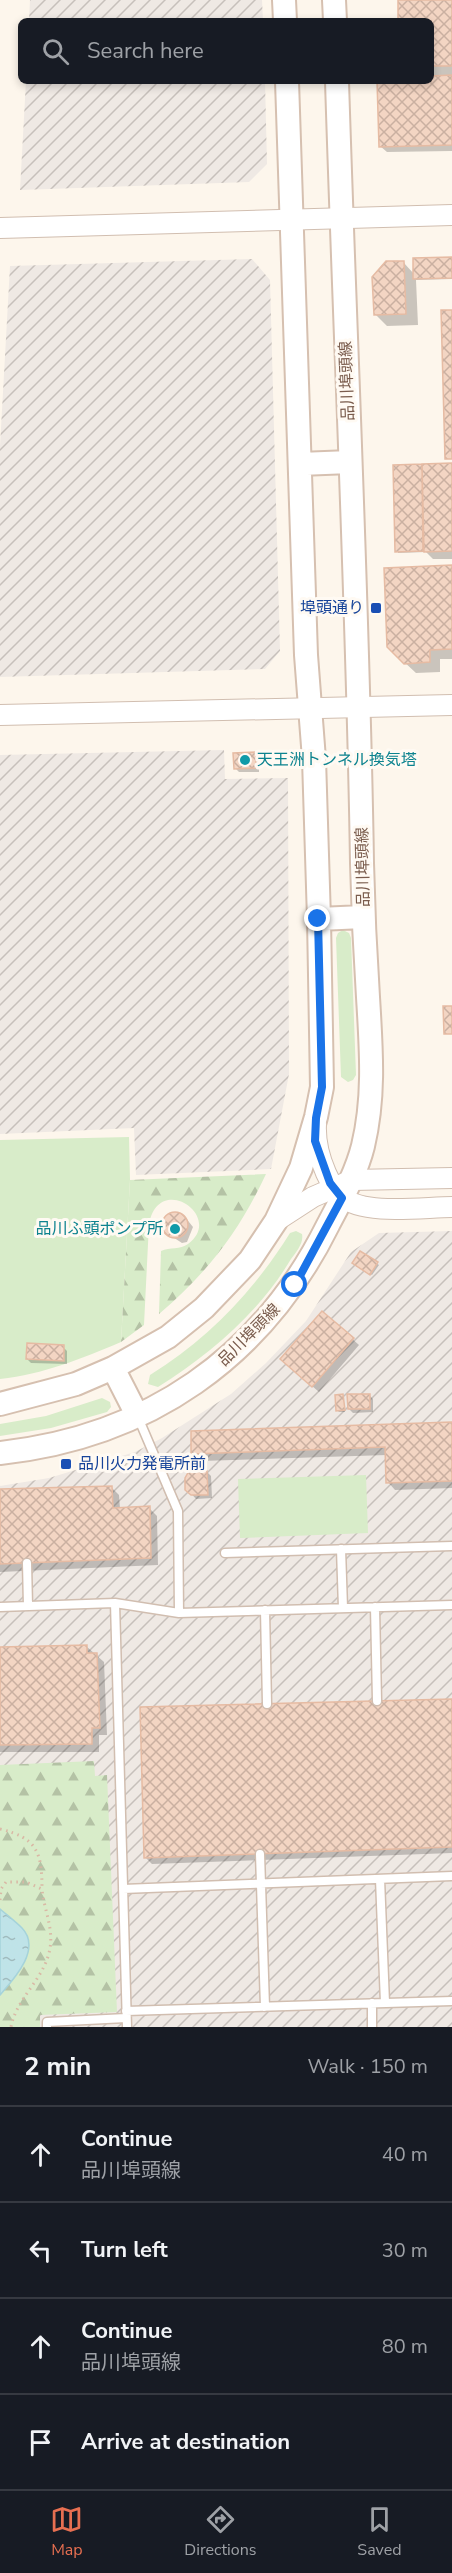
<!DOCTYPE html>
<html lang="en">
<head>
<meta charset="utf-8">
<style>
	body { margin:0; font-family:"Nunito Sans","Noto Sans JP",sans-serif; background:#242831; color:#f1f3f6 }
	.stop { position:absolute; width:18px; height:18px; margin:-14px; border:4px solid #1a73e8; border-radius:50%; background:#fff }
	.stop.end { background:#1a73e8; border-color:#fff; box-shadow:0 2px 6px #0008 }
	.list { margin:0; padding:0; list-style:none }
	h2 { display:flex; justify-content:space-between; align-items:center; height:78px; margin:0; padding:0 24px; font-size:26px }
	h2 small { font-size:20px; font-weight:400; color:#9ea1a6 }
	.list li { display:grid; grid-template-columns:39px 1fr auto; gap:18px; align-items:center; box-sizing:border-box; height:96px; padding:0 24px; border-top:2px solid #363941 }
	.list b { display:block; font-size:22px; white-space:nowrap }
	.list p { margin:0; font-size:20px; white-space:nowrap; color:#9ea1a6 }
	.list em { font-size:20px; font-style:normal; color:#9ea1a6 }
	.icon { flex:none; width:33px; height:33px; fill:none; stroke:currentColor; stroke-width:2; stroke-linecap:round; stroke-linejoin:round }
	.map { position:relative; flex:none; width:452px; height:2027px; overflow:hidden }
	.search { position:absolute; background:#171b24; box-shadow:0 3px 9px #0003; left:18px; right:18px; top:18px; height:66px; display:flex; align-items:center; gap:15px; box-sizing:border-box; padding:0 21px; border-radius:9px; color:#9ea1a6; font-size:22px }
	.sheet { height:462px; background:#171b24 }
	nav { display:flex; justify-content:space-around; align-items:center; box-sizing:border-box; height:84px; border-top:2px solid #363941; background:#171b24; font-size:16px; color:#9ea1a6 }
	nav a { display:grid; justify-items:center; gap:3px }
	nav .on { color:#e76f51 }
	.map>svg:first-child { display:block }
	.industrial { fill:url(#industrial-furrows) }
	.green { fill:#d8ecc9 }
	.forest { fill:url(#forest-firs) }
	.water { fill:url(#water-ripples); stroke:#a5d3da; stroke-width:1.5 }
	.shadow { fill:#0003 }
	.building { fill:url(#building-cross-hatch); stroke:#e6bba3; stroke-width:1.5 }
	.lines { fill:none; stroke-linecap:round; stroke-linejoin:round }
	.service-casing { stroke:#d1beb0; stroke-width:11 }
	.tertiary-casing { stroke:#d1beb0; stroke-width:22 }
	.secondary-casing { stroke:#d6c0b0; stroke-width:26 }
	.path { stroke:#d9b8a5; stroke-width:3; stroke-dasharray:1.5 4.5; stroke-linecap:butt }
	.service { stroke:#fff; stroke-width:8 }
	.tertiary { stroke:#fff; stroke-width:20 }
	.secondary { stroke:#fff; stroke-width:22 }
	.route { stroke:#1a73e8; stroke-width:8 }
	.transit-dot { fill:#1a4fb4; stroke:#fffaf3; stroke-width:2 }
	.culture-dot { fill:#0f9aa8; stroke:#fffaf3; stroke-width:2 }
	.labels { text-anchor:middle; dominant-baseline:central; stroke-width:6; stroke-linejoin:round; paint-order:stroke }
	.street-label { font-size:16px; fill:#7a5c4d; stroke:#fffaf3 }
	.transit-label { font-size:16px; fill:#164399; stroke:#fffaf3; text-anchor:end }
	.culture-label { font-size:16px; fill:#0d838f; stroke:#fffaf3; text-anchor:start }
</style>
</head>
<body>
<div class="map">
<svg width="452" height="2027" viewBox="0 0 452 2027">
	<defs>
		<pattern id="industrial-furrows" width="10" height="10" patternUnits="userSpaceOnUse" patternTransform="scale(1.5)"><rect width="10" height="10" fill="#efe9e4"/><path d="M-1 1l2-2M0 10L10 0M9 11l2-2" fill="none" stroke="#c7c0bb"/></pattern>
		<pattern id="forest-firs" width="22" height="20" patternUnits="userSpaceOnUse" patternTransform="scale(1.5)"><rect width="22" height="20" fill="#d8ecc9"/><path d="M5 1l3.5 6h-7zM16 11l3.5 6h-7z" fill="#b4c2a5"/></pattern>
		<pattern id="water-ripples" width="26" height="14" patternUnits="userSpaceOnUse" patternTransform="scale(1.5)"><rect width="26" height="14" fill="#bfe3e8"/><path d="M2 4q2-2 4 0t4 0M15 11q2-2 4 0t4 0" fill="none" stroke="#a0bbbe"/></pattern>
		<pattern id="building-cross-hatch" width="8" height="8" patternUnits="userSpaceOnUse" patternTransform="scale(1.5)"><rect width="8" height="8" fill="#f3d5c3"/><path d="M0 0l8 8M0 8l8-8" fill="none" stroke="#cab0a1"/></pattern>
	</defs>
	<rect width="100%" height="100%" fill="#fdf6ec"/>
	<path class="industrial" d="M30,0H262L263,21H29Z
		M26,81H265L267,164L249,182L20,190Z
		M252,259L270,280L280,651L265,669L0,677V446L10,266Z
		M224,750L225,779L288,778L289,1074L271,1169L136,1175L134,1128L0,1134V755Z
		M452,1231V2027H0V1486L49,1478L135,1452L162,1438L231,1394L266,1363L306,1321L351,1252L379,1233Z"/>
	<path class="green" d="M343,930L349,933L351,938L356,1075L353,1080L348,1082L341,1077L336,938L338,933Z
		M129,1137L130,1180L121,1342C81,1359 44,1374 0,1379V1140Z
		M296,1231L302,1234C304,1243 296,1252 291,1259C259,1313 210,1354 158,1387L148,1384L150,1375C209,1338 253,1292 290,1233Z
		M102,1398L110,1402L111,1407L107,1412L51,1428L0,1436V1424L46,1416Z
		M366,1475L368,1533L240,1538L238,1479Z"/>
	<path class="forest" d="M266,1174C239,1232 207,1273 159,1314L161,1251C170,1247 180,1250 188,1244C225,1217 159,1171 149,1224L144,1325L121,1342L130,1180Z
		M94,1761L95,1776L107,1775L117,2012L40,2015V2027H0V1765Z"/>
	<path class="water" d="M0,1909C7,1915 15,1921 22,1928C42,1949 14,1979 0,1995Z"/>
	<path class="shadow" d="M399,0H452V151L387,152L380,146L379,81H431V21H399Z
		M452,259V279L416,280L418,325L387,326L375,314L404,263L414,274Z
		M452,465V559H433L426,552L398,553L395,466Z
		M452,567V659H440V672L416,673L388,647Z
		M255,754L259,758V772H239L235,768Z
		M174,1213L185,1217L193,1227L187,1242L182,1243L165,1232L163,1225L168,1214Z
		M360,1253L379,1265L372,1275L355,1265Z
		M323,1313L359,1345L319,1392L288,1365Z
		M63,1347L67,1351V1364L31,1363L27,1359Z
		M369,1395L373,1399V1412L353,1413L349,1409Z
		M343,1396L345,1412H339L337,1410Z
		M452,1424V1488L395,1490L388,1482L387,1455L201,1461L193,1453Z
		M207,1472L211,1476L212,1498L196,1499L187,1489Z
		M111,1487L119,1495L120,1509L149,1508L157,1516L158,1565L0,1572V1491Z
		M86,1646L104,1662L107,1735H99V1752H0V1649Z
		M452,1700V1853L152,1864L146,1858Z"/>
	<path class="building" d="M398,0H452V66H431V21H398Z
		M452,75V145L379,147L377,81H431V76Z
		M452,257V278L413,279V258Z
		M386,261H404L406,314L374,315L372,277Z
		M441,310H452V459H445Z
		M452,463V551L424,552L422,464Z
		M422,464L423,551L395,552L393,465Z
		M452,565V649L430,650V662L404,664L387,647L384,568Z
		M256,752V768L234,769L233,753Z
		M443,1006H452V1034H444Z
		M162 1225a13 13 0 1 1 26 0a13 13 0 1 1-26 0Z
		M360,1251L378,1262L370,1275L352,1263Z
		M322,1311L354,1338L312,1387L280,1359Z
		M27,1343L64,1345V1361L26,1359Z
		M343,1394L345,1410L336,1411L335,1395Z
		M347,1394H370V1409H348Z
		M452,1422V1481L386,1483L385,1447L191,1454V1431Z
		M189,1471H207L208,1495H191L185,1490V1478Z
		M112,1486L113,1508L150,1506L151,1558L0,1564V1489Z
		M87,1645V1653H97L100,1728H92V1744L0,1745V1647Z
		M452,1699V1847L144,1858L140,1707Z"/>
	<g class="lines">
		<g class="service-casing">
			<path id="service" d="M137,1415L178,1511L179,1613
				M341,1549L343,1608
				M225,1553L452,1546
				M27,1563L28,1606
				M115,1603L127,2027
				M0,1607L115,1603L179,1613L452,1605
				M375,1607L377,1701
				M265,1610L267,1704
				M260,1854L265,2007
				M380,1879L385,2003
				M123,1889L452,1876
				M372,2003V2027
				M126,2011L452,2001
				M47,2027V2022L126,2018"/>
		</g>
		<g class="tertiary-casing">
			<path id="tertiary" d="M0,228L452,215
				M0,715L452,705
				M316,1124C315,1142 319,1157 326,1173C330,1182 335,1191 342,1197C365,1216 423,1207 452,1207
				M276,1221L313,1197L352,1180L452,1178"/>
		</g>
		<g class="secondary-casing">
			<path id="secondary" d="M284,0L285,21
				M334,0L335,21
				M300,464L350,462
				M319,919L363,917
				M113,1368L137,1415
				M0,1404L76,1384L113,1368L168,1337L204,1308L250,1260L276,1221L301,1168L316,1117L322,1087L319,919L314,759L306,655L287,81
				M0,1453C148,1437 262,1358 328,1225C341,1200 356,1174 363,1146C375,1096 371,1048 368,997C365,952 363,907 362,863C358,602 345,341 337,81"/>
		</g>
		<path class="path" d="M0,1829C37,1838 42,1852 42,1889
			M0,1900L1,1889L6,1882H26L42,1889C44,1911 55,1930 49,1953C42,1981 16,1999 11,2027"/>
		<use href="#service" class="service"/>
		<use href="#tertiary" class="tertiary"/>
		<use href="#secondary" class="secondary"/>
	</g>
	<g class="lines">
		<path class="route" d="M295,1285L342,1198L330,1183L315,1141L316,1118L322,1087L318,919"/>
	</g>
	<g class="transit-dot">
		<rect x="370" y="602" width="12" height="12" rx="3"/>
		<rect x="60" y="1458" width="12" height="12" rx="3"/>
	</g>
	<g class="culture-dot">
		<circle cx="245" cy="760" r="6"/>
		<circle cx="175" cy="1229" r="6"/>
	</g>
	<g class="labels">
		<g class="street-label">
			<text transform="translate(347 381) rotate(-92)">品川埠頭線</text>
			<text transform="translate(363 867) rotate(-91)">品川埠頭線</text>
			<text transform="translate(249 1335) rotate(-45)">品川埠頭線</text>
		</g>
		<g class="transit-label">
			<text x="364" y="608">埠頭通り</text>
			<text x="78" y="1464" text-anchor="start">品川火力発電所前</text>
		</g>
		<g class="culture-label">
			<text x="257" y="760">天王洲トンネル換気塔</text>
			<text x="163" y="1229" text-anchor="end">品川ふ頭ポンプ所</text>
		</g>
	</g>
</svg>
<div class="stop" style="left:295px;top:1285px"></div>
<div class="stop end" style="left:318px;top:919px"></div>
<div class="search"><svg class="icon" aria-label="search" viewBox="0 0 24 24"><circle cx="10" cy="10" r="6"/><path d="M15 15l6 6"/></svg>Search here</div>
</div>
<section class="sheet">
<h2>2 min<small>Walk · 150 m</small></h2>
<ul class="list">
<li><svg class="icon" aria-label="ahead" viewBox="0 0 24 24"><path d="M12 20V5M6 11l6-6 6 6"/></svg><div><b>Continue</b><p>品川埠頭線</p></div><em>40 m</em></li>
<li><svg class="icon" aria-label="left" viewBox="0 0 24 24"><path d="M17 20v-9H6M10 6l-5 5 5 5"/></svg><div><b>Turn left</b></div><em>30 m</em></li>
<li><svg class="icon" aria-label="ahead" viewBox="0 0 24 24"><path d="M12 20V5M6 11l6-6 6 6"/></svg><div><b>Continue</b><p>品川埠頭線</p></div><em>80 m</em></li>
<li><svg class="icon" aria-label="arrive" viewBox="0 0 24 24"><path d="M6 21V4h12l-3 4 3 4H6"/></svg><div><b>Arrive at destination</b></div></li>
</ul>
</section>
<nav>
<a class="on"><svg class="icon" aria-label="map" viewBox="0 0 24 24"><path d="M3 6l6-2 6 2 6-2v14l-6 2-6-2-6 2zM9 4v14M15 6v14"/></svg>Map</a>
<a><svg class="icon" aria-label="directions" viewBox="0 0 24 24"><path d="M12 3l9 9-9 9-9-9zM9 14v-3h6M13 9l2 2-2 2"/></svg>Directions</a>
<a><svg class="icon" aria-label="saved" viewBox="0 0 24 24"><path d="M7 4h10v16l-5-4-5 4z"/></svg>Saved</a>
</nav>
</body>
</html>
